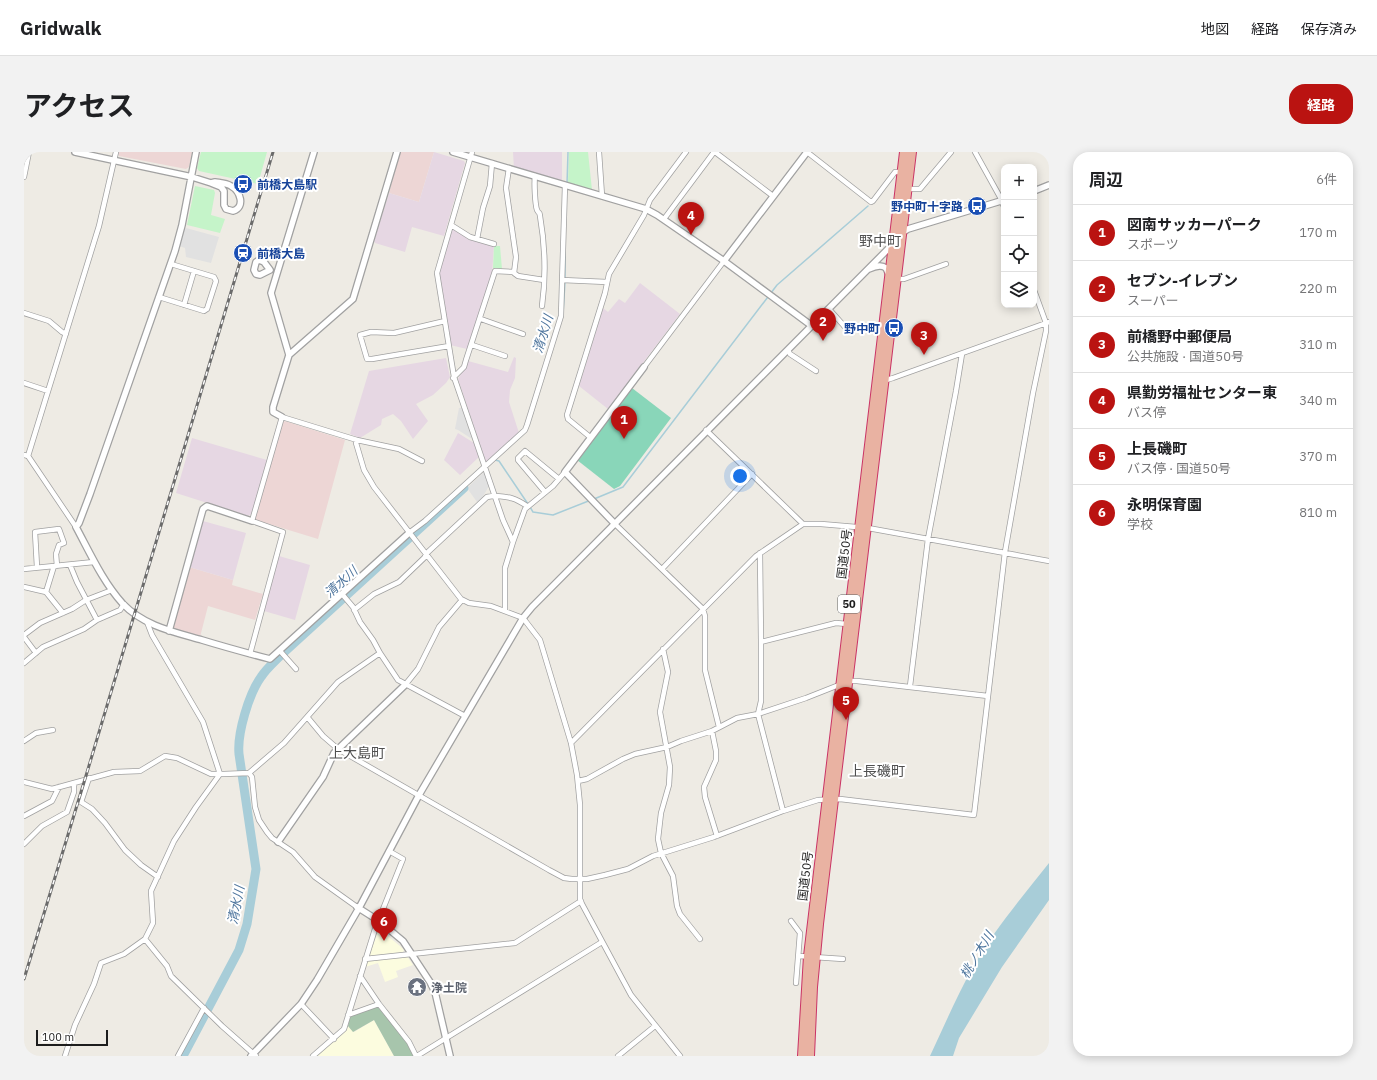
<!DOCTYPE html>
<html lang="ja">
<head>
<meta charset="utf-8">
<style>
	body { margin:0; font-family:"IBM Plex Sans","Noto Sans JP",sans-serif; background:#f2f2f2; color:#202124 }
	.controls { position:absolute; right:12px; top:12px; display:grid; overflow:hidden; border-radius:8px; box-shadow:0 2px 10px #0003 }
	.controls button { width:36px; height:36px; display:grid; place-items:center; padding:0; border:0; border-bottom:1px solid #e0e0e0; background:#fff; color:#202124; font:20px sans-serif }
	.scale { position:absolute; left:12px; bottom:10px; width:72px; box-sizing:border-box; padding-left:4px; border:2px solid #1d1d1d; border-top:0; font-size:11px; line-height:14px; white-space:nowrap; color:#1d1d1d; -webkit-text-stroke:3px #fff; paint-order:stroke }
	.you { position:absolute; left:716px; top:324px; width:14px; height:14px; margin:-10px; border:3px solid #fff; border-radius:50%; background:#1a73e8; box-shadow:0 0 0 6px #1a73e833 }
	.badge { display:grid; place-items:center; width:26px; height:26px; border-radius:50%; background:#ba1311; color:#fff; font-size:13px; font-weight:700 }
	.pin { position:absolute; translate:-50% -33px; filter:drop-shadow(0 1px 2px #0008) }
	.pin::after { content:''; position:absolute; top:21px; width:14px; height:12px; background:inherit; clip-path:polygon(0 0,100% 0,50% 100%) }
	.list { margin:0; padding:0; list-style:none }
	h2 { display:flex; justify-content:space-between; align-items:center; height:52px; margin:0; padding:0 16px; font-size:17px }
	h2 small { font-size:13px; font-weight:400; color:#757577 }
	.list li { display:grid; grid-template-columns:26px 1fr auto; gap:12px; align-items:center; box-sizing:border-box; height:56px; padding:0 16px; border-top:1px solid #e0e0e0 }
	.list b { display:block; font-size:15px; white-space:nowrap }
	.list p { margin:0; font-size:13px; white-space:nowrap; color:#757577 }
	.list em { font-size:13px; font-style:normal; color:#757577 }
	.icon { flex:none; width:22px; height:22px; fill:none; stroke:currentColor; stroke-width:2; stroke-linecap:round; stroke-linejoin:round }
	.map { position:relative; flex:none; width:1025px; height:904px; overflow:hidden; border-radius:16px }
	header { display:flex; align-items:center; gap:24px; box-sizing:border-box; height:56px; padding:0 20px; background:#fff; border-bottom:1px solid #e0e0e0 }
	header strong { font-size:19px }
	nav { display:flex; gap:22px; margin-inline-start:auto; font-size:14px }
	.intro { display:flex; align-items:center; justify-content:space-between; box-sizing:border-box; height:96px; padding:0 24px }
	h1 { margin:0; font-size:28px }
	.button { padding:10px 18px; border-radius:16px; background:#ba1311; color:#fff; font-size:14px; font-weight:700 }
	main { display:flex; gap:24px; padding:0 24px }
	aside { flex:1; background:#fff; border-radius:16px; box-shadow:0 2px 10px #0003 }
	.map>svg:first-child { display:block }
	.commercial { fill:#edd6d5 }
	.industrial { fill:#e6d7e3 }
	.education { fill:#fcfcdf }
	.cemetery { fill:#a7c5ac }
	.park { fill:#c5f4c9 }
	.pitch { fill:#89d6b9 }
	.parking { fill:#e1e1e1 }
	.water { fill:#a8cdd8 }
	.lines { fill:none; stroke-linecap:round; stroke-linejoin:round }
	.stream { stroke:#a8cdd8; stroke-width:1.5 }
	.river { stroke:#a8cdd8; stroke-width:9 }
	.minor-casing { stroke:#a1a1a1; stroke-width:6 }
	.tertiary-casing { stroke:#a1a1a1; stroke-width:8 }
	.trunk-casing { stroke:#ca3365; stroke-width:10 }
	.minor { stroke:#fff; stroke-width:4.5 }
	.tertiary { stroke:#fff; stroke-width:5.5 }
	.trunk { stroke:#e9b2a2; stroke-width:8 }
	.rail-casing { stroke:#6b6b6b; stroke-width:3 }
	.rail { stroke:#fff; stroke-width:1.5; stroke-dasharray:4.5; stroke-linecap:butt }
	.labels { text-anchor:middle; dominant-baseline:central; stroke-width:4; stroke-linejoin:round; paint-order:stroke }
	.shield { fill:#fff; stroke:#616161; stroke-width:1 }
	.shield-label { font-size:11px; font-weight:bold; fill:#1d1d1d }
	.transit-label { font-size:12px; font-weight:bold; fill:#164399; stroke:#fff; text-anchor:start }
	.street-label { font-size:12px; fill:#1d1d1d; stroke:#fff }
	.worship-label { font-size:12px; font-weight:bold; fill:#5b616d; stroke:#fff; text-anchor:start }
	.water-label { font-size:13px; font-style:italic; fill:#4f769e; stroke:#fff }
	.quarter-label { font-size:14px; fill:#505050; stroke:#fff }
</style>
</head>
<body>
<header>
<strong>Gridwalk</strong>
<nav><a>地図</a><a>経路</a><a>保存済み</a></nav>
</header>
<div class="intro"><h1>アクセス</h1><a class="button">経路</a></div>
<main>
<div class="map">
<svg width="1025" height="904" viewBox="0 0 1025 904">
	<rect width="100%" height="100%" fill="#eeebe4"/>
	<path class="commercial" d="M94,0H168L165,15L162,17L95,4Z
		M376,0H410L395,50L365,41Z
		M261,269L321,288L294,387L232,368L231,365L259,270Z
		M165,415L209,428L208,433L239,442L231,468L184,454L176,485L151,478L149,473Z"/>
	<path class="industrial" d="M410,0L440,9L441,11L420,84L388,75L381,100L351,91L350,89L365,41L395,50Z
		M489,0H538V30L490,17Z
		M427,78H430L447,88L470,94L468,122L443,197L426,193L414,122Z
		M616,131L656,162L584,257L555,234L579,156L584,160L595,147L601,151Z
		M490,205L492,206L491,226L486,238L485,250L495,281L462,311L434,227L444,209L484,220Z
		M422,206L426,225L422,231L409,243L392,252L404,269L389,287L377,269L369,262L358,267L357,273L336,286L326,282L345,219Z
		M434,281L450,291L455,305L436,323L420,308Z
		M168,286L243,308L228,362L224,364L152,341Z
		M179,369L222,381L209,428L165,415Z
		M255,404L286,413L271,468L240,459Z"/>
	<path class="education" d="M355,777L376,794L380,798L379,800L346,804V802Z
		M383,804L389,813L372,819L374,825L361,830L354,811L341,815L343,809Z
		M350,868L370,904H292L320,881L324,874L330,880Z"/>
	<path class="cemetery" d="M353,854L355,855L383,890L390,904H370L350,868L329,880L324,874L326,865Z"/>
	<path class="park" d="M177,0H243L234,32L175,19L173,16Z
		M545,0H564L568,38L544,31Z
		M171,34L190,38L191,41L187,63L201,67L196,81L163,73Z
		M470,94H476L478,117L469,116Z"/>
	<path class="pitch" d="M608,236L647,266L596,334L590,337L553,308Z"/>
	<path class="parking" d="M162,76L195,85L187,111L162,105L161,96L155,94L160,78Z
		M435,256H438L448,287L434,278L431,277Z
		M460,320L465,334L458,346L453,350L443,336Z"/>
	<path class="water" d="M1025,711V748L978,815L935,886L929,904H906C920,874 933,844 949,815C970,778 998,745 1025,711Z"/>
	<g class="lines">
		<path class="stream" d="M543,32L544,0
			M541,126V96
			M539,162L541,130
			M472,307L471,308L475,309L504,352
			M570,347L599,335L753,133L844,54
			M506,355L509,360L529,363L567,348"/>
		<path class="river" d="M159,904L215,798L223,772L232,717L215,602C213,581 225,542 237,525C242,517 249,511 256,504L440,336"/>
		<g class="minor-casing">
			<path id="minor" d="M448,0L413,121L430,225L479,368L489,390
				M575,0L578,44
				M691,0L749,44
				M783,0L847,50L849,49L871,20H878
				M951,0L976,45L980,55
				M485,16L482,36L492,105L490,121L494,124L520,128
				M511,24C510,31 511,52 513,58C516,64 515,58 516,64C521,93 522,125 518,154
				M0,25L5,0
				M884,37H896L927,0
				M640,67L690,0
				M427,73L446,85L470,92
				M453,87L459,56L466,34L468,11
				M873,127H880L922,112
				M538,128L583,130
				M135,145L180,159L183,157L192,129L190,125L147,112
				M160,153L170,119
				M805,157L821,175
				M0,161L25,169L38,180L42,182
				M457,167L499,182
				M421,169L370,181L347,180L336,183L343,207H348L425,194
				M448,193L481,204
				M764,198L766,202L792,219
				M620,215L700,109
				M429,226L440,215L442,208L471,119L490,120
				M859,229L869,226L1025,170
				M0,231L24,239
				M682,278L779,372
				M566,285L544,267L543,263L581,141L585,122L620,63L626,48L662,0
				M333,288L332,291L340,318L350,335L437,447L445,451L467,454L499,466L516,488L547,591L553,623L556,653V747L558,752L607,843L656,904
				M0,303L4,304L52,375
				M4,304L75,74L92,0
				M521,340L494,308V306L501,299L535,327
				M590,371L679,457L681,464V518L695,575
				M385,381L401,369L501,278L503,273L537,164L541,33
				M736,401L737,490V549L734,562L759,659
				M46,413L53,430L73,468
				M13,415L11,380L35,377L40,391L35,393L32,402L33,414
				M0,417L70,410
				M638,417L728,322
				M0,435L22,440L39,461
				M22,440L30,414
				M318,442L329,455L336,470L349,488L356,501L374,528L441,564
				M330,458L350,442L375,430L400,406L404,400L463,345C467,344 469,344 472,344C486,345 491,346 503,354
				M481,458V416L489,390L501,357L529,334L541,320
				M123,470L128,483L179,570L196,622
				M0,483L16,471L48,457L62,448L88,438
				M0,485L12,501
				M737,490L812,471L823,472
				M639,497L644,520L636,560L646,615L645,633L637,661L634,687L637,701L649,724L653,754L656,762L676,787
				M256,499L272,517
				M226,502L259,380L228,369L258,265L333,288L375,297L398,309
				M0,511L19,495L60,477L73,468L96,458L100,452
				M381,533L394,517L415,475L438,448
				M886,534L904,387L932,239L938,202
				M284,566L299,584L314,597L525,718L540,726L548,727H563L581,723L604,717L629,704L690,685L759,659L794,648L816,647L950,663L981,400L1009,241L1022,179V171L1010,138
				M688,579L692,599V608L680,635L681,645L693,684
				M0,589L12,581L29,578
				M547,591L732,404L779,372H797L844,376L1025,409
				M225,621L228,625L231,655L235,668L243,680L248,686L269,700L291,725L333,755
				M65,626L57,650L68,657L81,671L101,698L117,713L134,725
				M554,629L563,627L599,607L611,602L643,595L657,589L688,579L713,566L734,562L782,546L825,529H833L964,544
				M0,630L28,637L90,620L116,619L141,604L153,606L187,622H200L225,621L260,591L314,530L356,501
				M0,664L28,649L35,635
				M0,692L18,674L43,660L50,640V631
				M767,769L776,781L772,831
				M121,787L143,814L147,824L198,874L232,904
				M775,804L819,807
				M341,807L491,791L557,749
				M336,824L355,852L385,890L392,904
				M277,852L310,887
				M324,863L355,852
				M41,904L51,873L70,832L77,811L100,802L121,787L129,771L127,739L150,689L172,655L196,622
				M154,904L180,856
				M289,904L320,877L351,777L379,707L365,699
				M393,904L578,790
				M594,904L631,874"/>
		</g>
		<g class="tertiary-casing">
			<path id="tertiary" d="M51,0L168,25L187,31
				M172,0L158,73L151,99L66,342L55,371L52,375C66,401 79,430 99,452C120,474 150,480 178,488C201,495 223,501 246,507L385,381
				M429,0L622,57L633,63L700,109L788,174
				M191,30C197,31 202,31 207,34C216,39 222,55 209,59L202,57L200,53V39L197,35L187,31Z
				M1010,39L1025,33
				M878,81L884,77L980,48
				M235,108L240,110L246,118L236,123L232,122L230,118L232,110Z
				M700,109L783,0
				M845,117C851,114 857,112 862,116L865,123
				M265,203L247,141L290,0
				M258,265L249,260V255L265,203L329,147L373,0
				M590,371L541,320L620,215
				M145,479L179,357L183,354L228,369
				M254,690L299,625L310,601L381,533
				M333,755L355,769L379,789L406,830L411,840L426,904
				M227,904L277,852L293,828L335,756L395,643L499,466L508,455L870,91"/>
		</g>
		<g class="trunk-casing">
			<path id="trunk" d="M778,904L784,804L880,0
				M786,904L789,835L795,772L888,0"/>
		</g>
		<use href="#minor" class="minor"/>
		<use href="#tertiary" class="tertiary"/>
		<use href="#trunk" class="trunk"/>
		<g class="rail-casing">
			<path id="rail" d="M0,827L61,627L249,0"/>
		</g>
		<use href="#rail" class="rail"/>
	</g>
	<defs>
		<g id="bus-disc" transform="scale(1)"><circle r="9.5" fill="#1a4fb4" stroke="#fff"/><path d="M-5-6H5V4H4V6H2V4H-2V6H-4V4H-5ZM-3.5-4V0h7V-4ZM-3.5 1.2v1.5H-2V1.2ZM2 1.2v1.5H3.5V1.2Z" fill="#fff"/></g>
		<g id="station-disc" transform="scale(1)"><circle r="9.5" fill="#1a4fb4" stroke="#fff"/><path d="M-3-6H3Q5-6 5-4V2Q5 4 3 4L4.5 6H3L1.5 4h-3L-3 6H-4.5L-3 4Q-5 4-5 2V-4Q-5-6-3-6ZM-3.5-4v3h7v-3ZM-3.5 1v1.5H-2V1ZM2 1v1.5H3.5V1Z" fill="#fff"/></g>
		<g id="temple-disc" transform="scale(1)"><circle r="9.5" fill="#6b7280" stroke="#fff"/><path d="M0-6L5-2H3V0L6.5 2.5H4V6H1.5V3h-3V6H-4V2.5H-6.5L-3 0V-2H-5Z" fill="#fff"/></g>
	</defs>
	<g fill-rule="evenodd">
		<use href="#bus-disc" x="219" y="32"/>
		<use href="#bus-disc" x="953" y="54"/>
		<use href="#station-disc" x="219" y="101"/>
		<use href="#bus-disc" x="870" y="176"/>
		<use href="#temple-disc" x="393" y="835"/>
	</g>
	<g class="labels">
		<rect class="shield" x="814" y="443" width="22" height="18" rx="3"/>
		<g class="shield-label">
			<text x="825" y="452">50</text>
		</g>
		<g class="transit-label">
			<text x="233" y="32">前橋大島駅</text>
			<text x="939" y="54" text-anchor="end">野中町十字路</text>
			<text x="233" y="101">前橋大島</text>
			<text x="856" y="176" text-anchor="end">野中町</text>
		</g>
		<g class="street-label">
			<text transform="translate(820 402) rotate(-83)">国道50号</text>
			<text transform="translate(781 724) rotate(-83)">国道50号</text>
		</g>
		<g class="worship-label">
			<text x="407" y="835">浄土院</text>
		</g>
		<g class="water-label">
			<text transform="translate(519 182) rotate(-73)">清水川</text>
			<text transform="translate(317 430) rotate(-42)">清水川</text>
			<text transform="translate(212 753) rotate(-79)">清水川</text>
			<text transform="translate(953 803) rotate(-59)">桃ノ木川</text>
		</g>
		<g class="quarter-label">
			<text x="856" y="89">野中町</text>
			<text x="333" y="601">上大島町</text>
			<text x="853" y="619">上長磯町</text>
		</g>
	</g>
</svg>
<div class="controls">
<button>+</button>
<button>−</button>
<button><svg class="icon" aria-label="locate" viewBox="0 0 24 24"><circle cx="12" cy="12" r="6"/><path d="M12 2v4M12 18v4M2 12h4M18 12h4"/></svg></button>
<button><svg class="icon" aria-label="layers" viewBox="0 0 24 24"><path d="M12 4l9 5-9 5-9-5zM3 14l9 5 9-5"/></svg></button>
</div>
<div class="scale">100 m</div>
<div class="you"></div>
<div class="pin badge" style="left:600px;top:287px">1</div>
<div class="pin badge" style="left:799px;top:189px">2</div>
<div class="pin badge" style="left:900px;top:203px">3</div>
<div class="pin badge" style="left:667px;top:83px">4</div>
<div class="pin badge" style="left:822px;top:568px">5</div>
<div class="pin badge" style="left:360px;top:789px">6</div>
</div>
<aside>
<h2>周辺<small>6件</small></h2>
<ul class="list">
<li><span class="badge">1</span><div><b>図南サッカーパーク</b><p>スポーツ</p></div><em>170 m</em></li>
<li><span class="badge">2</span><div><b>セブン-イレブン</b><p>スーパー</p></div><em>220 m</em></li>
<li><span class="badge">3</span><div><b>前橋野中郵便局</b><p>公共施設 · 国道50号</p></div><em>310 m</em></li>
<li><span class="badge">4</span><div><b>県勤労福祉センター東</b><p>バス停</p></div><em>340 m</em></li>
<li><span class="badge">5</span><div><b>上長磯町</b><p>バス停 · 国道50号</p></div><em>370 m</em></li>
<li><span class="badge">6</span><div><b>永明保育園</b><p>学校</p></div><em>810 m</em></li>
</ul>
</aside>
</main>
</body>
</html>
